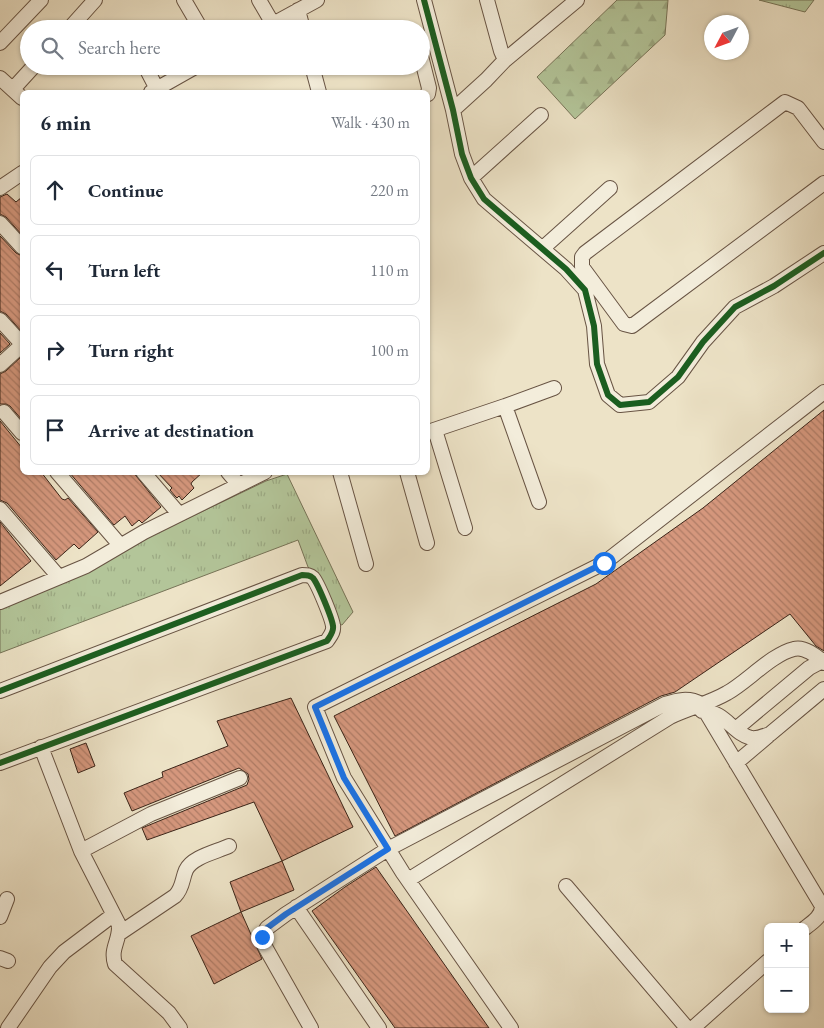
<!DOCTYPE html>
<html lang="en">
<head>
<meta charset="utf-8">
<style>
	body { margin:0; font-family:"EB Garamond",serif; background:#f6f6f7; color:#1f2937 }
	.controls { position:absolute; right:15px; bottom:15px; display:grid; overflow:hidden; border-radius:8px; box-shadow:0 1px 4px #0004 }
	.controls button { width:45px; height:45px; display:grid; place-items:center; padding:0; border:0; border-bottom:1px solid #e0e1e3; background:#fff; color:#1f2937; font:25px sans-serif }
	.compass { position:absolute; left:704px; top:15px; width:45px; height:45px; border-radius:50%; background:#fff; box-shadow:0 1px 4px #0004; rotate:229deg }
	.stop { position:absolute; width:15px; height:15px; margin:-11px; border:4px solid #1a73e8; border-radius:50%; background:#fff }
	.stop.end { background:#1a73e8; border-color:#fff; box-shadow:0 1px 5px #0008 }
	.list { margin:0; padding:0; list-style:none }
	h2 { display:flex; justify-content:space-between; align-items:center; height:65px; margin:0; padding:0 20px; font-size:21px }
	h2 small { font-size:16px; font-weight:400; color:#747a83 }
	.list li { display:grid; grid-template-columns:32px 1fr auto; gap:15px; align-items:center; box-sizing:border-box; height:70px; margin:0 10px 10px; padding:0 10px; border:1px solid #e0e1e3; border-radius:8px }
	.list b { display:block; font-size:19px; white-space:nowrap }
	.list em { font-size:16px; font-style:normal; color:#747a83 }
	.icon { flex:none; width:28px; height:28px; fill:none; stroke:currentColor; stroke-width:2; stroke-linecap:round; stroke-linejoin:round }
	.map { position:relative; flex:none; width:824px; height:1028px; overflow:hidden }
	.search { position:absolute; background:#fff; box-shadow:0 1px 4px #0004; left:20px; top:20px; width:410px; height:55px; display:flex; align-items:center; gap:12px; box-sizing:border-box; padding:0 18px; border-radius:28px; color:#747a83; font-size:19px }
	.panel { position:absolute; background:#fff; box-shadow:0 1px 4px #0004; left:20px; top:90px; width:410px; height:385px; border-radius:8px }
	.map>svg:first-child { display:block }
	.grass { fill:url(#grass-tufts); stroke:#777458 }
	.forest { fill:url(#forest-firs); stroke:#777458 }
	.building { fill:url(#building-back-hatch); stroke:#3b2418 }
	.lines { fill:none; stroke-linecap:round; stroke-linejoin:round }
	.minor-casing { stroke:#685444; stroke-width:16 }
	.minor { stroke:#f3eddb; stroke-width:14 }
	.cycleway-casing { stroke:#f3eddb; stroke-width:9 }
	.cycleway { stroke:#1b5e20; stroke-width:6 }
	.route { stroke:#1a73e8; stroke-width:6 }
</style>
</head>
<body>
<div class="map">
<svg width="824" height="1028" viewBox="0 0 824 1028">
	<defs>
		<pattern id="grass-tufts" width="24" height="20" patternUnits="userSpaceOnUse" patternTransform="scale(1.25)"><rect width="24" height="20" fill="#b3c599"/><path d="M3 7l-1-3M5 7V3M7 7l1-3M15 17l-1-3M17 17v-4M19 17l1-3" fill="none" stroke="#9ba983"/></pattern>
		<pattern id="forest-firs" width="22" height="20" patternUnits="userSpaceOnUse" patternTransform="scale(1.25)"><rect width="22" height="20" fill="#b3c599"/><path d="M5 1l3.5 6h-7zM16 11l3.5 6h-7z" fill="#9ba983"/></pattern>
		<pattern id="building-back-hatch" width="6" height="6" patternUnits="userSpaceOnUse" patternTransform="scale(1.25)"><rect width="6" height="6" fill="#d5977d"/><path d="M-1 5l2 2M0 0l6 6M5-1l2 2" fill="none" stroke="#ae7b65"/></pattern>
	</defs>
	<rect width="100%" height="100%" fill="#ede3c7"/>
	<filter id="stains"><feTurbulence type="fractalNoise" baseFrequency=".004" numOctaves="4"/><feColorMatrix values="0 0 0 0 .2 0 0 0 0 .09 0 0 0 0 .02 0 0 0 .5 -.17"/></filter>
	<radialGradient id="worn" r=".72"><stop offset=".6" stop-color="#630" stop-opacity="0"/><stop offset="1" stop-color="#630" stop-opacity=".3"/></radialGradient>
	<path class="grass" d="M759,0H814L805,12Z
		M287,474L353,612L342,625L336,624L314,573L308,567L298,540L0,653V608L266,481Z"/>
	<path class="forest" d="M617,0H668L665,35L575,119L537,77Z"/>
	<path class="building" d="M7,194L16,202L22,197V235L6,217L0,214V197Z
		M0,236L16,253L22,256V332L6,314L0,311Z
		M0,333L10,344L0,353Z
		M22,356V420L10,406L6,404H0V374L6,371Z
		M824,410V651L816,646L790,614L675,692L661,696L395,836L334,716L596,584L703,508Z
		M0,421L22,448V472H41L62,499L65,500L68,498L98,532L79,549L74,544L56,560L7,503L0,500Z
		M69,472H133L161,507L142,523L139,520L132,526L125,516L114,525Z
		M157,472H203L192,482L191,484L194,488L182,500L179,496L177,498L175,496L170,490L172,488Z
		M0,522L31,561L0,586Z
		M291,698L353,827L282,861L254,802L147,840L142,828L247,785L249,779L248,774L239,768L132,811L124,793L163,777L162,772L228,746L217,721Z
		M86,743L95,766L78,773L70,749Z
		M282,861L294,890L241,912L230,882Z
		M376,867L489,1028H395L312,911L345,887Z
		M241,912L262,959L214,984L191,936Z"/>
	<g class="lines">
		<g class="minor-casing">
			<path id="minor" d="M184,0L201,29
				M259,0L273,24
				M424,0L453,110L462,154L471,178L484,199L566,269L585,290L594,326L597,364L608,395L620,405L649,402L678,377L703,342L735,307L774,286L824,253
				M487,0L501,51L505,60
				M298,10L303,29
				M69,29L95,0
				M264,29L317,0
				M0,43L41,0
				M421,56L429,88L428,94
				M145,66L157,89
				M312,66L319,92
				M0,78L22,98
				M13,89L34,66
				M151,92L197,66
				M453,110L486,80L505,60L577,0
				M824,142L798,108L785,102L585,253L582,257V267L624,324L632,326L824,183
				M471,178L541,115
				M0,188L22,173
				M0,223L22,247
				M543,248L610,188
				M0,320L22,344
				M0,365L22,345
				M505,406L539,502
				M4,412L22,433
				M435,430L465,528
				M428,432L505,406L554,388
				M57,472L120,545
				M143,472L179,514
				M228,472L239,485
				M340,472L366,564
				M407,472L427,543
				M0,509L59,577
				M0,602L86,566L144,532L265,472
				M0,691L302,575C307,575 310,575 313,578C318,584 332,618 333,626C334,632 330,636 327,641L0,763
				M702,711C725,711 732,733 751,738C757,739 764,736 770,734L824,689
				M737,728L809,668L824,660
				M41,747L81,851L119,925C120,941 110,948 115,964L169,1013L180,1028
				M736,763L768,736
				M81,851L151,814L240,778
				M408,880L670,717C689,708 710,703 727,693C747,682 772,654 794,649C804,646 817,656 824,663
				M566,886L687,1028
				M296,907L379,1028
				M0,917L7,899
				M120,933L175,896C183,888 182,879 186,870C192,857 216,852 229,846
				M0,958L8,961
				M8,1028L50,967L64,952L113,915
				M311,1028L264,945L262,937L267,928L286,914L388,849L665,704C677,700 689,697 701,704L822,906C822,916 813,922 805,928
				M511,1028L403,873L344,778L315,707L604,563L824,392
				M693,1028L768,961"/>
		</g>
		<use href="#minor" class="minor"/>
		<g class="cycleway-casing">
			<path id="cycleway" d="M424,0L453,110L462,154L471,178L484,199L566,269L585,290L594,326L597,364L608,395L620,405L649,402L678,377L703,342L735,307L774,286L824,253
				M0,691L302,575C307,575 310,575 313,578C318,584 332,618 333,626C334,632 330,636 327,641L0,763"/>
		</g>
		<use href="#cycleway" class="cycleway"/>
	</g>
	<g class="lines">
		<path class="route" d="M262,937L267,928L286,914L388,849L344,778L315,707L604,563"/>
	</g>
	<rect width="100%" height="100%" filter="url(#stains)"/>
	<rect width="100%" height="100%" fill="url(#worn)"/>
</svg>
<div class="controls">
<button>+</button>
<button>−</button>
</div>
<svg class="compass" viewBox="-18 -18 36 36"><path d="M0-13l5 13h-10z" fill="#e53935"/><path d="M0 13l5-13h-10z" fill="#747a83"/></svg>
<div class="stop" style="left:604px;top:563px"></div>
<div class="stop end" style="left:262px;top:937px"></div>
<div class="search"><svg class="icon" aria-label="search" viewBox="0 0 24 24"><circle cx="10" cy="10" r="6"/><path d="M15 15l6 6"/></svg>Search here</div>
<section class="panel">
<h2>6 min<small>Walk · 430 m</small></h2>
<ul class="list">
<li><svg class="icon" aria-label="ahead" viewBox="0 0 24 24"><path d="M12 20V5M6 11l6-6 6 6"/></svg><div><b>Continue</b></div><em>220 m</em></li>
<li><svg class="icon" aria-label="left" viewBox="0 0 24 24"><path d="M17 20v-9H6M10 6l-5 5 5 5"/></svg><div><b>Turn left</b></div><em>110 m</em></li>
<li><svg class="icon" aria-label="right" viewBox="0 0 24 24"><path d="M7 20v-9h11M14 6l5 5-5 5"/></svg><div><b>Turn right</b></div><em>100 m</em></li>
<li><svg class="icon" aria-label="arrive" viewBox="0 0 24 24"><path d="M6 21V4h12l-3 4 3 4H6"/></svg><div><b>Arrive at destination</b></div></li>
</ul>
</section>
</div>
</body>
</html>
